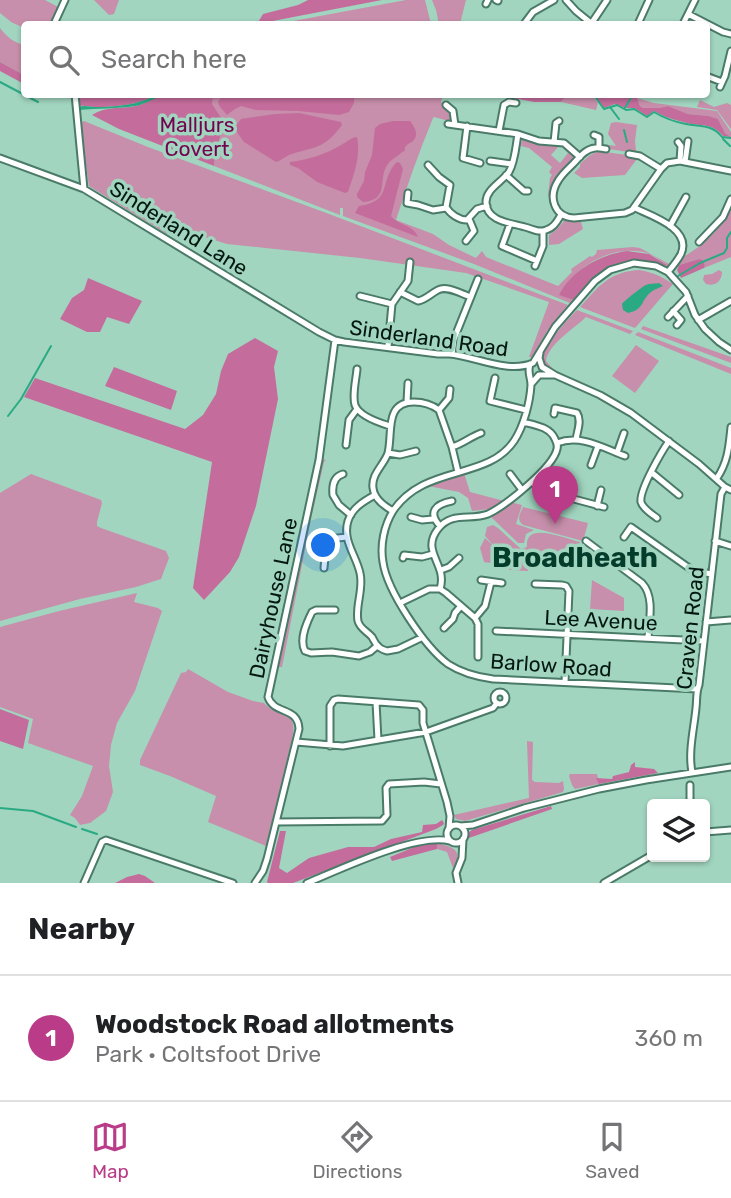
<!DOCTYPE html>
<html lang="en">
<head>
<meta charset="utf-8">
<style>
	body { margin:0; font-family:Rubik,sans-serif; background:#f2f2f2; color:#202124 }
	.controls { position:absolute; right:21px; bottom:21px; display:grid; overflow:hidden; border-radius:7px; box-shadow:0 2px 5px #0004 }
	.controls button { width:63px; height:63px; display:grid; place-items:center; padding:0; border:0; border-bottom:2px solid #e0e0e0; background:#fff; color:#202124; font:35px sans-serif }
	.you { position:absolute; left:324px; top:546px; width:24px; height:24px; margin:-18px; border:5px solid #fff; border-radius:50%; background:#1a73e8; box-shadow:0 0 0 10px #1a73e833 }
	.badge { display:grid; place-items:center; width:46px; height:46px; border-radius:50%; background:#ba3b87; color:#fff; font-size:23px; font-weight:700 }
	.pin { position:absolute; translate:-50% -58px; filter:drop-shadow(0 2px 4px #0008) }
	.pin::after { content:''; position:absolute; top:37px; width:24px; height:21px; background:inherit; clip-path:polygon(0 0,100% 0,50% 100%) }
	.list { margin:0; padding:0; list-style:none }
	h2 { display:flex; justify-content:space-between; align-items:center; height:91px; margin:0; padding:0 28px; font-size:30px }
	h2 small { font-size:23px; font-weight:400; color:#757577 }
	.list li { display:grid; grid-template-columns:46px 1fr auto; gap:21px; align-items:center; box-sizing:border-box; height:126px; padding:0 28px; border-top:2px solid #e0e0e0 }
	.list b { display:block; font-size:26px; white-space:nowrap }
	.list p { margin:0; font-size:23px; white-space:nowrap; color:#757577 }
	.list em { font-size:23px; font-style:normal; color:#757577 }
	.icon { flex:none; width:38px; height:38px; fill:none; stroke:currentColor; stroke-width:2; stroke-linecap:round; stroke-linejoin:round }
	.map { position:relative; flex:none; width:731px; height:883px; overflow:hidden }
	.search { position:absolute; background:#fff; box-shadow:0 2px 5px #0004; left:21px; right:21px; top:21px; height:77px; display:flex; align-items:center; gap:18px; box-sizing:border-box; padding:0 24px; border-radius:7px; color:#757577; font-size:26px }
	.sheet { height:217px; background:#fff }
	nav { display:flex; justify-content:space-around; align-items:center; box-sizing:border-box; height:98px; border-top:2px solid #e0e0e0; background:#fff; font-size:19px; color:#757577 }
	nav a { display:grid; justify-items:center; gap:4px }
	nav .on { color:#ba3b87 }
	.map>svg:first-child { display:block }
	.green { fill:#c78fab }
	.forest { fill:#c46d9c }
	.water { fill:#29aa83 }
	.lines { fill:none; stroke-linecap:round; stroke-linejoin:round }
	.stream { stroke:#29aa83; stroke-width:2 }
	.minor-casing { stroke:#4a7b68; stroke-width:9 }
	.minor { stroke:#fff; stroke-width:5 }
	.labels { text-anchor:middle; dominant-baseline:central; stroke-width:7; stroke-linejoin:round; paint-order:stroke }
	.park-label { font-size:21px; fill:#74044f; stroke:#a1d5bf }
	.street-label { font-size:21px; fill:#041811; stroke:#a1d5bf }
	.district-label { font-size:28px; font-weight:bold; fill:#043c2c; stroke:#a1d5bf }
</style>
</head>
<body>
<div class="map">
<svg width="731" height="883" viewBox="0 0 731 883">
	<rect width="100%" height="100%" fill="#a1d5bf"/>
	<path class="green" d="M0,0H45L60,8L53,24H24V28L11,22L0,13Z
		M94,0H119L114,14L109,15Z
		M406,0H425L431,24C420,25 397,22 388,24H277Z
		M432,0H466L460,24H439L436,10Z
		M0,28C7,37 13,42 24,45V75L0,62Z
		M172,94L443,95L441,102L451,111L452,119L449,121L434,117L433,118C419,152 407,186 396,220L433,234L449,245L476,258L482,251L486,257L558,286L572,272L571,269L590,256L592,257L596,254L597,250L633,247L640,248L671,265L669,266C663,262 656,257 650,254C617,242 574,265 560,295L573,300L570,303L474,264L343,216V208H340V215L214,166L216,149L225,125L220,117L157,96Z
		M591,94L598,103L596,110L561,102L567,95Z
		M637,98L654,103L717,111L731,132V137L725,133L718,119L709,116L688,114L668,106L659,108H643L640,106Z
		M700,100L714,107L727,103L731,105V129L717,110L697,107Z
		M84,121L148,147L329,214L568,305L547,331L532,357H529L549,302L466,273L360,258L227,244L182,230L167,234L89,186L80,123Z
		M616,122L637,125L635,141L636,151L629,150L628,152L609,149V145L616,146L608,134L611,123Z
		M522,139L539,145L559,146L551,155L560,163L568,153L562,147L575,158L557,177L554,184L552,185L549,197L548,195L550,178L552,175L549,172L552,167L529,148L521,146Z
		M598,151L627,155V157L637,159L625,175L582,178L574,173L580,167V164L589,156Z
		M731,208V257L704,268L705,265L699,259L679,265L685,256L700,246L715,232Z
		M565,220L581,222L583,229L559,244L549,245V235L555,231Z
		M639,270C652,272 661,276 673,284L635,328L580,307C599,286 609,272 639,270Z
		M719,270L722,272C722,281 715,287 706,284L703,280L704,275L712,274Z
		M577,310L633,331L630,334L586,317C574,329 548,344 546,361L552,368H551C547,366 544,365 543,359C541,348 569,318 577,310Z
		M643,326L731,357V363L641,329Z
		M638,332L731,368V374L635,335Z
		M636,345L659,361L635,393L612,376Z
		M322,459L326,460L324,462L311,519L282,667H276Z
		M464,473L470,492L504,501L490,509L472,511L468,498L459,492L428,486Z
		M31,474L101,500L102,503L97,522V526L101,528L166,551L169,558L161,579L136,587L80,599L0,621V493Z
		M510,502L522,505L516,524L534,530L526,534L524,543H518L491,517L493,514Z
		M523,507L588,523L583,541L523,525C516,520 520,514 523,507Z
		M493,525L498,528L521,549L527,547C524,520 566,539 580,542L572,561L529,557L528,571L510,570L502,565L484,562L480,548L485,538L496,548L485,536L487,527Z
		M592,580L624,598V611L590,609Z
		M137,593L134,602L158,608L162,611L135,691L117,723L111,745L109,766L113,792L106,811L90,823L80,825L75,818L70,815L82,796L93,766L28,743L33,719L0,707V627L59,611Z
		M188,669L228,692L253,701L264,703C279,720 299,708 292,739L266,846L208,822L216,796L170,776L140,765V760L181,673L186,672Z
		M527,741L533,742L532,780L535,782L559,783L563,781L564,789L563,792L465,821L456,819L454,815L529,798Z
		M570,774H597L599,784L575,789L572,785L569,776Z
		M437,843C453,847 464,850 453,868L447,852L437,849Z"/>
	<path class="forest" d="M308,0H382L257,24L263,14L298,5Z
		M0,62L24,75V84L0,71Z
		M226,94L354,95V103L349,112L339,115L298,111L256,110L241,106L235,109L227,115L220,107L218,102L221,97Z
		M518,94H567V95L561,102H534L497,95Z
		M77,95L103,98L156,95C139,105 116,107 95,107C89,107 85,105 79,106Z
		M162,95H213L212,104L225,124L216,149L214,166L119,129L92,115C105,106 121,109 136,106C146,104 153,97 162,95Z
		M594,95H610L612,96H631L625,108L615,104L604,108Z
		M633,96L637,98L640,106L643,108H659L668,106L688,114L709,116L718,119L725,133L731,137L723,136C711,122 702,127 687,123C675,120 664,117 654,111L647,116L634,108H626Z
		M299,113L341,122L342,125C324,149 317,146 292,154C285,156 283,160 276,162L244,142L234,128L241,119L275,114Z
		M393,121H410C415,127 419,135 413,141C411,143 409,143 408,144C400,152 410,147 401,153C397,157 391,159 388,164C377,178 391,200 363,202L357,197V194L364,181L365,172L372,155L375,128L380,124Z
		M357,137C361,156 354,174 348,192L345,193L317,182L298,168L290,165V162C308,160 326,154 341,145C347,142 350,138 357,137Z
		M397,162L400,163L403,169L391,216C399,226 413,224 418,237L355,213L359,206C394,201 378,181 397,162Z
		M627,251L649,254L669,266C660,266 651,261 642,261C610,258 593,278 573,300L559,295C572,270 599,255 627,251Z
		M699,259L702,260L705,265L704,268L681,278L677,270L679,265Z
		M88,278L142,301L129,324L107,317L100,332H87L60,319L72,298L84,290Z
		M255,338L278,351L274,367L278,399L256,506L239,557L230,572L204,600L193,588L212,462L24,397L35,378L185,429L203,415L216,394L221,371L228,354Z
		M114,367L177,391L171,410L105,386Z
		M0,709L29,720L23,749L0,741Z
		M635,762V767L654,769L658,773L599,784L596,778L612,779L613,776L629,772L631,765Z
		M551,806L552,809L466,839L469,832L472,830Z
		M442,820L444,823L443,825L436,829L293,883H268L267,882L280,831H286L279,868L287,873L309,858L348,847H374L391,839L422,832L423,825L436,824Z
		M424,843H437V849L392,861L390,857Z
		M139,874L145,876L155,883H115L127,877Z"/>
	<path class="water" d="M156,95H172C155,95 151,103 135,106C117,109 97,108 79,110V107C85,105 89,107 95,107C116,107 139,105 156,95Z
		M659,283L663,286C659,288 655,289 651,292C641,300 644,310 628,313L623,310L622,304C624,301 643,286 646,285C650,283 655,284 659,283Z"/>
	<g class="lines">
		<path class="stream" d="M0,82L38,102
			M593,94L604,109L617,105L626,110L634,109L647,117L654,112C664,118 675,122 686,124C700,127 712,124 722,137L731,138
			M610,107L619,119
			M625,108L632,96
			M624,130L627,142
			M723,139L730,146
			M678,276L700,263L724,253L727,248V238L731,232
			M8,416L21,399L51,346
			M0,808L33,811L76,827
			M82,829L97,834"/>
		<g class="minor-casing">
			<path id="minor" d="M496,0L498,1
				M566,0L576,11L592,24
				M486,4L488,0
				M688,14L723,32L731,34
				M54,24L65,0
				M524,24L533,12L554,0
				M591,24L607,0
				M638,24L649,0
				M683,24L695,0
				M706,76L722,82
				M720,87L725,76L731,51
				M75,94L84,189
				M446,105L453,111L455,125
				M448,124L518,134L539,141L564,143L580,157
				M467,126L463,158L480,163
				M499,131L504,105L509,102L516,103
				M518,134C516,145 515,162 509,172C502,182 486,189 486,202C486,222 512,223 525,227C533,229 538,233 546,230C554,228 557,221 561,215
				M594,135L599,137V148
				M554,142L556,123L559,121
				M678,142L681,146L680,161
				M606,149C603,149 599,147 595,148C585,149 579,158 573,164C568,169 562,174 558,181C548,197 554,217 574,218L625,213L632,210L661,169L667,163L680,161L731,171
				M629,154L640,156L661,169
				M0,158L84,189L319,332L335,340L344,342L438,354C442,354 445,354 449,354C475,356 507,374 533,363L555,327L595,281L610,270L634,263L656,266L668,272L686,292L695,315L705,329L719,342L731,350
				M490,161L512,164
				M685,162L688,141
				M428,165L439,177L450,185L446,207C450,214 459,220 467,220L477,209L487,206
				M506,175L524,191H528
				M408,193L407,203L418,205L433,210L446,208
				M635,208C652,216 692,229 681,254C678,260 673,266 668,272
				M510,224L502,246L537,261
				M670,226L686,197
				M466,241L474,231L469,219
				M699,242L723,217L731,199
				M535,266L543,246V231
				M400,292L418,301C427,299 430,294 438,290C447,285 461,294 471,297
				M360,296L392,304
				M673,311L681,320L677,325
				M668,317L688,296
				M698,320L731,301
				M388,347L392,304L408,281L410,262
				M540,353L539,358L542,367L555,375L600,395L631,413L699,464L725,487L731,490
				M452,354L454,339L478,279
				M530,364C527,372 531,377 531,385C530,402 524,426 514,441C487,481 424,464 393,511C384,526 380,545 383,562C387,591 425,647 448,664C462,673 477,677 493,679L697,689
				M357,369C356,380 352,396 355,405C359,416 380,423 390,426
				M495,378L490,401L526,410
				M532,383L539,375H554
				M407,402L408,383
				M439,410L449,398L450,389
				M554,414L555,408L577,413C582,421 577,431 576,440
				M557,443C581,434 603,448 625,456
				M346,445L349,420L357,409
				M452,447C463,444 470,437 481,433
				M388,453L400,455L416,451
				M617,453L624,433
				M591,465L598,446
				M651,472L679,495
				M343,474C333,477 332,486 333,495L339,505L351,515
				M510,474L522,490
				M717,478C728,462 729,446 731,427
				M532,482L545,493L570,498L604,507
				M375,495C364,501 352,508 348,521C342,540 356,555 360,573C364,589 355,606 358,621C360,629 367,631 372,637C374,640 375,644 378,646C380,649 384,650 387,651L398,649L421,638
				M597,506L601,490
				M393,511C384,506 374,499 373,488C371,474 384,465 388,453C393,433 384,402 414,402C424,402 431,404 439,410L452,447L458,472
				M411,517L422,520L433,519
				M657,518C652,514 643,509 641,502C639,490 662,451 669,441
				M440,526C427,512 436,504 452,501
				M624,537L631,527L692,570L711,574
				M586,541L642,583C655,597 649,621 648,638
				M715,541L731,546
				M403,558L404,555L422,557L433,554
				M324,568L326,545L328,539L347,537
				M441,570L449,567L459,558
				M481,580L502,583
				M535,584L562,585L566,586L569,591L565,682
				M440,589C448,564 420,552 438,529C452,511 470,521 488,514C505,506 553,468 557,449C558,445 557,443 555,439C550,427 535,425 523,422
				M400,603L429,589H440L446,593L475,618L478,624V657
				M335,610H316L312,612C306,624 299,640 305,651L311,653L332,652L359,656L370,652L377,646
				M475,618L485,606L491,582
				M706,622L731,620
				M444,628L453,619L455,613L461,606
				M496,631L704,641
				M494 698a6 6 0 1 1 12 0a6 6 0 1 1-12 0Z
				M376,702L378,740
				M296,742L343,746L426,732L493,708L497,703
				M330,746V706L334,700L338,699L419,705L423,710V723L447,802L450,816L449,828
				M692,772C688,752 694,729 696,708C697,700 696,692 699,685L721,494L725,487
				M690,785V804
				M276,822L382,821L387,815L386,788L389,784L424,782L441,784
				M447 834a9 9 0 1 1 18 0a9 9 0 1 1-18 0Z
				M460,826L473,825L524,808L599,789L646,780L731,767
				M705,832L731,830
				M84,883L102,842L106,840L233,883
				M255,883L263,871L267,859L299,729C298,706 274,715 268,697L319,460L335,340
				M307,883C341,869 416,833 450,841
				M458,883L456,873L462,858L463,839
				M604,883L652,855"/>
		</g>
		<use href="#minor" class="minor"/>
	</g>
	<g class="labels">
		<g class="park-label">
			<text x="197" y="124">Malljurs<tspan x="197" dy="24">Covert</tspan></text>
		</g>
		<g class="street-label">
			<text transform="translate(179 228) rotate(32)">Sinderland Lane</text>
			<text transform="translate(429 338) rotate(8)">Sinderland Road</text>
			<text transform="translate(273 598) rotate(-78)">Dairyhouse Lane</text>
			<text transform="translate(601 620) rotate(3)">Lee Avenue</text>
			<text transform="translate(690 628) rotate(-84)">Craven Road</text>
			<text transform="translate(551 665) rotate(4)">Barlow Road</text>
		</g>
		<g class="district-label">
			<text x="575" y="557">Broadheath</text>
		</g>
	</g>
</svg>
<div class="controls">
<button><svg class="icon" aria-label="layers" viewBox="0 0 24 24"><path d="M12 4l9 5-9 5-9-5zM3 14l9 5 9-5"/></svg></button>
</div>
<div class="you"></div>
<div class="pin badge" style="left:555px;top:524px">1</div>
<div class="search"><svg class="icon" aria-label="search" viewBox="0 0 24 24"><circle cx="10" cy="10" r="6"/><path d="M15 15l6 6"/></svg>Search here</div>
</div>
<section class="sheet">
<h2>Nearby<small></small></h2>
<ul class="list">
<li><span class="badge">1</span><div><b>Woodstock Road allotments</b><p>Park · Coltsfoot Drive</p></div><em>360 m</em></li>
</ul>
</section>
<nav>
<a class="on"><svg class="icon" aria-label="map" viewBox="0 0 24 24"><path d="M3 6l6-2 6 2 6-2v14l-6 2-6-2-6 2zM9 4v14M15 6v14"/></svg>Map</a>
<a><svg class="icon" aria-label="directions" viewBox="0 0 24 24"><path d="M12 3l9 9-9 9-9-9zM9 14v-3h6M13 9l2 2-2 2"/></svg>Directions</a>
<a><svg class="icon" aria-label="saved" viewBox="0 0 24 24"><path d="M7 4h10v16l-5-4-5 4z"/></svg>Saved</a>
</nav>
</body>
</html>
